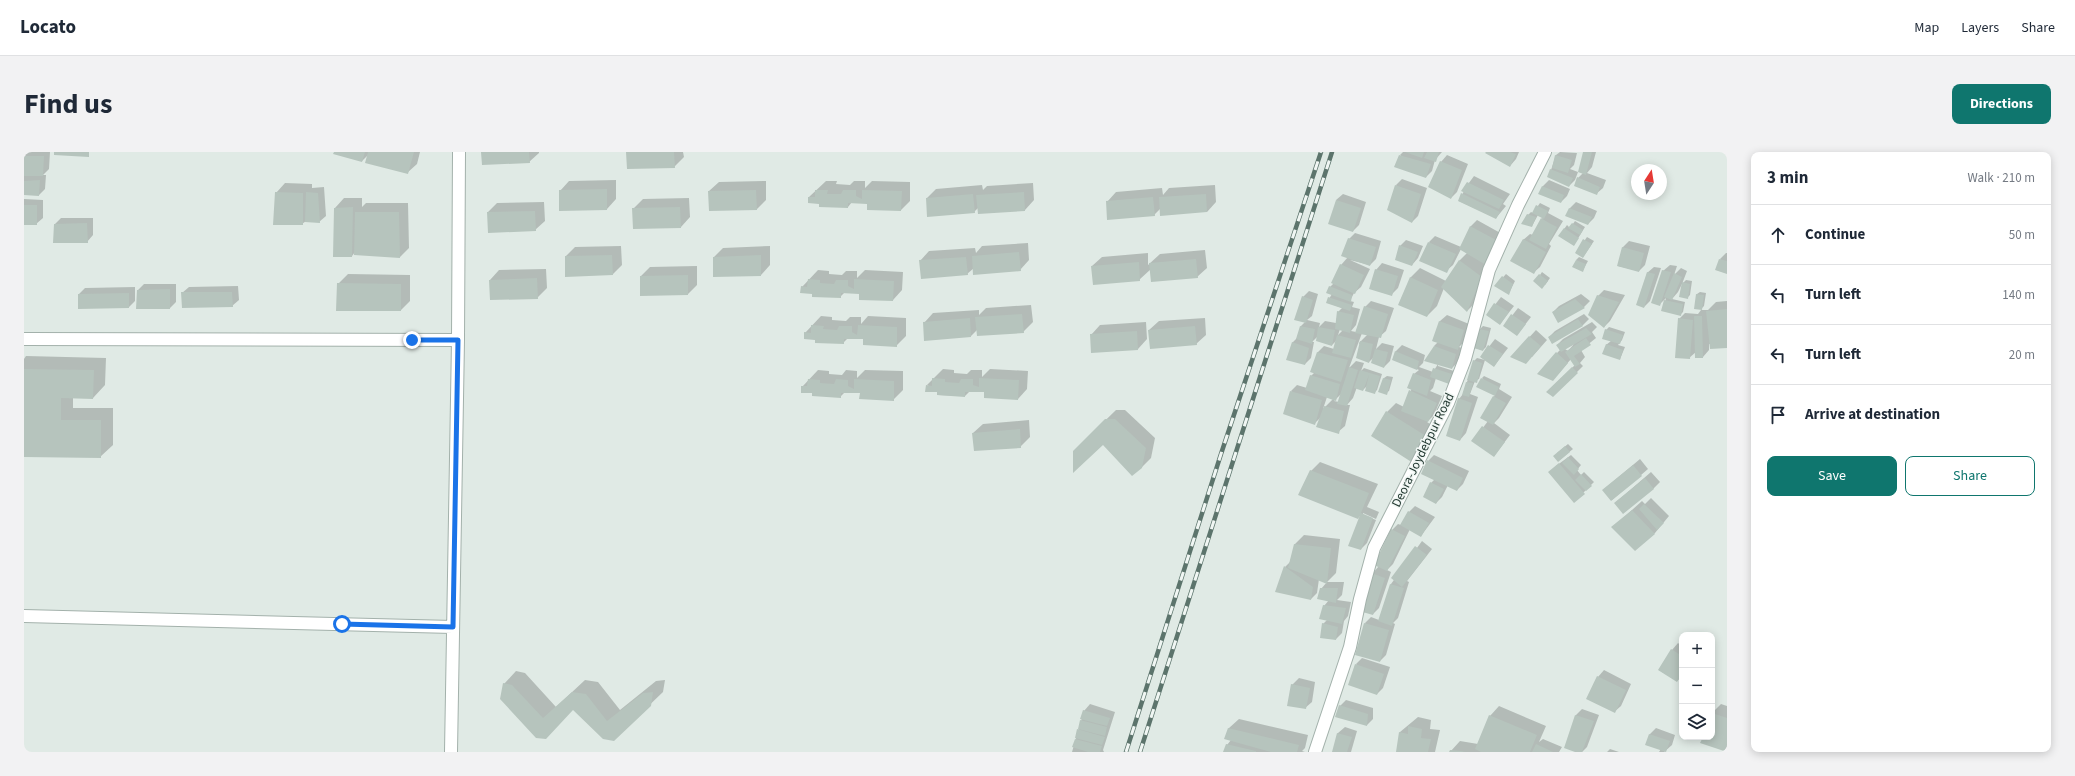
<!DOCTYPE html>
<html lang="en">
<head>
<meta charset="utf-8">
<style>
	body { margin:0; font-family:"Source Sans 3",sans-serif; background:#f2f2f3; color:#1f2937 }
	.controls { position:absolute; right:12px; bottom:12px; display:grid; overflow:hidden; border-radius:8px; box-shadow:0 2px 10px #0003 }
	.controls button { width:36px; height:36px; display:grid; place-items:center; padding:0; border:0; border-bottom:1px solid #e0e1e3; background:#fff; color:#1f2937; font:20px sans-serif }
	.compass { position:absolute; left:1607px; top:12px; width:36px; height:36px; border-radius:50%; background:#fff; box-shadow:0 2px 10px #0003; rotate:12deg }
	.stop { position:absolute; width:12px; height:12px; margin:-9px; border:3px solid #1a73e8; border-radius:50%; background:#fff }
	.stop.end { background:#1a73e8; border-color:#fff; box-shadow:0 1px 4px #0008 }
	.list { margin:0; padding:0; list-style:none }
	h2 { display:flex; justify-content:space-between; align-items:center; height:52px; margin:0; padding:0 16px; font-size:17px }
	h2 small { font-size:13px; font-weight:400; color:#747a83 }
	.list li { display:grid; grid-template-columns:26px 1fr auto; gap:12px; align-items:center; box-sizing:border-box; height:60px; padding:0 16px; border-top:1px solid #e0e1e3 }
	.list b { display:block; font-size:15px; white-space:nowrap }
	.list em { font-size:13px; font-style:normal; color:#747a83 }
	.actions { display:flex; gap:8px; padding:12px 16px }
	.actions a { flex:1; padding:9px 0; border:1px solid #0f766e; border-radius:8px; text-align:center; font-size:14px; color:#0f766e }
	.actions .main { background:#0f766e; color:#fff }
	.icon { flex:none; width:22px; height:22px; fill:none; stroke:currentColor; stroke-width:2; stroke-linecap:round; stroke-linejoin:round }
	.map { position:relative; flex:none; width:1703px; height:600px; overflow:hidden; border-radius:8px }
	header { display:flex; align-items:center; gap:24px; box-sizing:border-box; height:56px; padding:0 20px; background:#fff; border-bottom:1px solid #e0e1e3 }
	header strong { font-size:19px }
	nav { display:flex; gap:22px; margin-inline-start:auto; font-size:14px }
	.intro { display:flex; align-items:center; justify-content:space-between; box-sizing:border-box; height:96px; padding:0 24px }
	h1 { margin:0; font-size:28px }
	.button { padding:10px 18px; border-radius:8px; background:#0f766e; color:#fff; font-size:14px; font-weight:700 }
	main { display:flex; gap:24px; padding:0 24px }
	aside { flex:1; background:#fff; border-radius:8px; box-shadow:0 2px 10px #0003 }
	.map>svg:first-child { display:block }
	.shadow { fill:#0003; fill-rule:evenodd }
	.building { fill:#b6c4bd }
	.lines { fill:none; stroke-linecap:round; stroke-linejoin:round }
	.minor-casing { stroke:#a3b1ab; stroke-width:14 }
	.tertiary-casing { stroke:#a3b1ab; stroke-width:14 }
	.minor { stroke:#fff; stroke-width:12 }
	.tertiary { stroke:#fff; stroke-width:12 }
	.rail-casing { stroke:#5c746c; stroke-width:4.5 }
	.rail { stroke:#f0f6f3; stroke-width:3; stroke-dasharray:9; stroke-linecap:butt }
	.route { stroke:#1a73e8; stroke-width:5 }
	.labels { text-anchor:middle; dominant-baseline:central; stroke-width:3; stroke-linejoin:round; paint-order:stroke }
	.street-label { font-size:13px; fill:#223831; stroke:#f0f6f3 }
</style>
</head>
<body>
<header>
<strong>Locato</strong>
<nav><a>Map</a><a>Layers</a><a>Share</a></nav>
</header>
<div class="intro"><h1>Find us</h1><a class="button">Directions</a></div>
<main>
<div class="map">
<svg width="1703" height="600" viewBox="0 0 1703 600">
	<rect width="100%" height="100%" fill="#e0eae5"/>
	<path class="shadow" d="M0,0H26L25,17L19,23H22L21,37L15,43L0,42Z
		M311,0H396L393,12L383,21L344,3L338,9Z
		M458,0H515V1L505,10Z
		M603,0H659L660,5L650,15Z
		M1379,0H1418L1411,8L1408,19L1402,25L1376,3Z
		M1463,0H1495L1492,7L1486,14Z
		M1536,0L1553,1L1550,13L1546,17L1554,20L1551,28L1545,34L1527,18L1532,3Z
		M1560,0H1572L1568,15L1563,21L1582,28L1579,36L1572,42L1554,26L1559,21Z
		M1423,3L1444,12L1433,40L1427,46L1417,10Z
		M1450,24L1486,42L1479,52L1482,54L1472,66L1435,49L1440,39H1439Z
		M1378,27L1403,36L1394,64L1388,70L1372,33Z
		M592,28V47L583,57L536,39L545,29Z
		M1525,28L1546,37L1543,44L1537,50L1516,42L1519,34Z
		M742,29V48L733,57L685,39L695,30Z
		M802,29H813L812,32L826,33L830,29H841V36L848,29L886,30V49L877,58L844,51L828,50L824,55L796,51L785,45Z
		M261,31L288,32V36L300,35L302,64L295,70L282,69L278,72L252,41Z
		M1009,31L1010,48L1001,58L954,56L950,60L903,46L912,37L958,33L959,38L963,34Z
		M1191,33L1192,50L1183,60L1136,57L1130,63L1083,50L1092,40L1138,36L1139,43L1145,36Z
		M1319,42L1342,50L1335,73L1329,79L1312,48Z
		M320,46H338V55L342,51H384L385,96L376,105L331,100L328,104H310L311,56Z
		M665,46L666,65L657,75L609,57L619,47Z
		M0,47L19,48V66L12,72H0Z
		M520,50L521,69L511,78L464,60L473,51Z
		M1552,50L1573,59L1570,66L1564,72L1543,64L1546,56Z
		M1516,51L1526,56L1524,61L1539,69L1525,92L1527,94L1516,115L1509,121L1499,88L1506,82L1509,83L1519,65L1514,63L1508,74L1504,63L1507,60L1509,61Z
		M37,66H69V83L63,90L31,72Z
		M1453,68L1480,83L1452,150L1443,159L1420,136L1413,154L1403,164L1375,152L1387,125L1396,116L1422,129L1436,108L1443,101L1437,97L1429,113L1422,119L1405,90L1411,84L1437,95L1447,74Z
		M1551,69L1561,75L1550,93L1536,83L1543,73L1546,76Z
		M1331,81L1357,89L1352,107L1346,113L1326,108L1346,117L1337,135L1330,141L1326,149L1330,150L1328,155L1336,157L1332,173L1327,179L1332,180L1341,155L1347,149L1370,156L1362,179L1355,185L1352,197L1358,191L1370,194L1366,209L1360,215L1350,205L1345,210L1335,191L1344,182L1338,181L1325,216L1332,209L1340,211L1337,219L1340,216L1358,222L1353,238L1350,241L1343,234L1339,238L1333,235L1329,246L1323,253H1326L1321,274L1314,280L1297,265L1291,271L1267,239L1273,233L1283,236L1287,224L1291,220L1288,219L1294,200L1300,194L1310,197L1313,188L1308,193L1294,184L1288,190H1290L1287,206L1281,212L1268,191L1273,186L1277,174L1281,170L1279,145L1285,139L1294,142L1288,164L1283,168L1296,171L1295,175L1301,169L1312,171L1314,160L1318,156L1303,150L1308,142L1306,135L1310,131L1317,113L1324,105L1325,87ZM1316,177L1319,178L1314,183ZM1317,242L1315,250L1310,249ZM1303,245L1309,247L1299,257Z
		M1563,85L1570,89L1559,105L1552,101Z
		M1382,88L1399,94L1394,106L1388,113L1376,94Z
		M1605,89L1626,94L1621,113L1615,119L1594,114L1599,95Z
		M1004,91L1005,108L996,118L950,116L943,122L896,109L905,99L951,96L952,101L958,94Z
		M597,94L598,113L589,122L542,104L551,95Z
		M746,94V113L737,123L690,124V105L699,96Z
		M1181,98L1183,116L1173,125L1127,117L1115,128L1068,114L1078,105L1124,101V113L1136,102Z
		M1702,101H1703V121L1696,107Z
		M1555,105L1564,109L1559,118L1552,108Z
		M1358,111L1380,118L1374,136L1368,142L1352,118Z
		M1646,113L1653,114L1650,123L1657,116L1663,119L1658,132L1662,128L1668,129L1666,143L1663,146L1658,132L1654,140L1648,147L1661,150L1659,160L1656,163L1639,158L1642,146L1635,153L1639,119Z
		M673,114V133L664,142L617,124L626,115Z
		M1630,115L1637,116L1626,149L1620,155L1623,121Z
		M522,117L523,136L513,146L467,147L466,128L475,118Z
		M794,118L805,119V122L818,123L822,119H833V126L841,118L879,120L878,138L869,148L837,141L821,140L816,145L789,141L778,135Z
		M1518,120L1526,126L1521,133L1516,123Z
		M324,122L386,123V149L377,158L314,132Z
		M1482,122L1491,129L1485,141L1471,134Z
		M120,132H152V150L146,156H113L114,138Z
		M214,134L215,148L208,154L158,141L165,135Z
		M111,135V149L105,155L55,142L61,136Z
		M1580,138L1601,143L1586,169L1580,175L1574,144Z
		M1676,140L1682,141L1680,154L1677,157L1673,142Z
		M1557,142L1566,149L1560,155L1529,160L1535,154Z
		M1477,145L1490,154L1476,172L1463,163Z
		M1703,149V195L1685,192V198L1679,205L1672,200L1665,206L1655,167L1661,161L1674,162L1677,158H1684L1692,150Z
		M1007,153L1009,170L999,180L953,178L947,184L900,171L909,161L955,158V163L962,156Z
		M1494,156L1507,165L1493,183L1480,174Z
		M1560,162L1565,167L1559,173L1528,191L1525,185L1531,179Z
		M1423,163L1445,172L1440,190L1435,195L1438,196L1434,210L1428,216L1410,194L1414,190L1409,189L1416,169Z
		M797,164L808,165V168L822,169L826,165H837V172L844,164L882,166V184L872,194L840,186H824L819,191L792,187L781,181Z
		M1181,166L1182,183L1172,192L1125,178L1135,169Z
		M1122,170L1123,187L1114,197L1067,183L1076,173Z
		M1568,170L1573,175L1568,180L1572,186L1557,198L1561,205L1556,211L1559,214L1529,244L1523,240L1551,213L1547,207L1535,221L1533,201L1536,198L1533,193L1539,187ZM1550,192L1544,199L1541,197Z
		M1459,174L1467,176L1462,195L1459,198L1451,196L1456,177Z
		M1585,175L1601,180L1598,188L1594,193L1601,195L1596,207L1582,193L1587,189L1582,178Z
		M1512,178L1523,188L1508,205H1487Z
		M1471,187L1484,196L1470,214L1457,205Z
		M1378,193L1401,203L1399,211L1395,215L1409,220L1414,212V214L1430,219L1425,231L1412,226L1409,236L1406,239L1418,244L1410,263L1403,270L1411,275L1398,300L1363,260L1372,251L1380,255L1388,236L1390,222L1395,218L1369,207L1372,199Z
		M2,204L82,206L81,233L69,246L49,245V256H89V293L76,305L0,304V207Z
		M1453,206L1461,208L1455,227L1451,229L1446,242L1454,245L1442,281L1436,288L1435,247L1439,242L1450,209Z
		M919,217L930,218V221L943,222L947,218H958V225L966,217L1004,219L1003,237L994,247L961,239H946L941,244L914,243V239L903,233Z
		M794,218L805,219V222L818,223L822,218L833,219V226L841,218L879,219V238L869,248L837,240H821L816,245L789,240L778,235Z
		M1363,224L1369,225L1365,239L1362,241L1360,226Z
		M1460,224L1477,232L1475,237L1488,245L1475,266L1470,271L1486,283L1470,304L1449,289L1464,269L1457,266L1471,243L1458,226Z
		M1092,258H1101L1131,286L1127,306L1117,316L1079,291L1050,299Z
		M1005,268L1006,285L996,295L949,281L959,272Z
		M1544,292L1549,297L1534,309L1533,301Z
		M1410,303L1445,319L1439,332L1433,338L1424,333L1418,345L1412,351L1407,331L1411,327L1404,309Z
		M1547,303L1557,313L1553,318L1557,323L1560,320L1570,330L1550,350L1532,314Z
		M1616,307L1624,317L1588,348L1579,338Z
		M1296,310L1354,332L1343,355L1355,360L1352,367L1339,361V363L1352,368L1343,391L1337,397V362L1334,366L1287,319Z
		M1627,320L1636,330L1629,337L1591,351Z
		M1627,346L1645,364L1631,381L1611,397L1589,375L1618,349L1621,352Z
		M1391,354L1411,365L1397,384L1386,377L1369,412L1363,418L1367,420L1355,456L1349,462L1348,422L1355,414L1368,378L1374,372L1377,373L1385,360Z
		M1280,383L1316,387L1312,421L1303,430H1320L1318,443L1313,448L1327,450L1324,464L1320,469L1318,481L1312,487L1297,485L1299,472L1303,468L1300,454L1305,448L1297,437L1303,430L1295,427L1293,441L1287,447L1261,415L1266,410L1271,392Z
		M1398,389L1408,397L1383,429L1385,430L1374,466L1369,471L1371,472L1362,503L1356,509L1341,471L1347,465L1355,468L1367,432Z
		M1654,491L1658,494V524L1653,529L1635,518L1648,498Z
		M1338,506L1366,515L1359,536L1353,542L1332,512Z
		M1580,518L1607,532L1597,554L1590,560L1574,525Z
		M492,519L501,521L532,555L561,528L574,530L596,558L632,529L641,528L639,540L589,588L549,557L521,586L480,532Z
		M1275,526L1291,530L1288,550L1281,556L1268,533Z
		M1322,548L1349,556V567L1343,573L1316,554Z
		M1066,552L1091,560L1079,598L1080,600H1048L1060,559Z
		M1697,552L1703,554V599L1680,585H1688V561Z
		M1475,554L1522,574L1515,590L1519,587L1538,595L1535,600H1426L1436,589L1454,592L1466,564Z
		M1558,557L1575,563L1563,595L1558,600H1553L1552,563Z
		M1394,565L1407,568L1406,577L1416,578L1411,600H1373L1376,580Z
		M1215,567L1284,583L1281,596L1278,599L1281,600H1200L1203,593L1207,588L1201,586L1205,576Z
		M1321,575L1333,579L1327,600H1309L1314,581Z
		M1632,576L1651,583L1648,593L1640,600H1635L1637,597L1623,593L1626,582Z
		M1586,597L1595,600H1583Z"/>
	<path class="building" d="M30,0H65V5L30,3Z
		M310,0H341L338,10L309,2Z
		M344,0H390L384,22L341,11Z
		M457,0H505L506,11L458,13Z
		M602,0H650L651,16L603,17Z
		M1381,0H1400L1398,6Z
		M1403,0H1415L1412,10L1400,6Z
		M1462,0H1486L1492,2L1486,15L1461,1Z
		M1559,0H1568L1562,23L1554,20Z
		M1375,3L1407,12L1402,26L1370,15Z
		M1531,3L1548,8L1544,21L1528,16Z
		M0,4H20L19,24H0Z
		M1416,9L1438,18L1427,47L1404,35Z
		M1526,17L1549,26L1545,35L1523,25Z
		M1553,25L1576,35L1573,43L1550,34Z
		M16,28L15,44L0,43V29Z
		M1443,30L1480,48L1475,57L1437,39Z
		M1371,33L1397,42L1388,71L1363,58Z
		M1518,34L1540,43L1537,51L1514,42Z
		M583,37V58L535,59V38Z
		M732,38L733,58L685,59L684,39Z
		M791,38H804L803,42H817L819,38H832V44L838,47V38L878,39L877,59L843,58V52L824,51V56L795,55V52L784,51V45H791Z
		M251,40L279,41V73H249Z
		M282,40L294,41L296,71L281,70Z
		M1000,40L1001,59L954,62L952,43Z
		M1437,41L1476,60L1472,67L1434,49Z
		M949,42L951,61L903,65L902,46Z
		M1182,42L1183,60L1136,64L1135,45Z
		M1129,45L1131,64L1083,68L1082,49Z
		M1312,48L1337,56L1329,80L1304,72Z
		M0,53H13V73H0Z
		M1512,53L1524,59L1520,67L1508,61Z
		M329,55L328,105H309L310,56Z
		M656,55L657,76L609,77L608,56Z
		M1545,56L1568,65L1564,73L1541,64Z
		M511,59L512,79L464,81L463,60Z
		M331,60H375L376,106L330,103Z
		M1503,62L1512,65L1508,75L1497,72Z
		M1517,66L1525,71L1519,83L1525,71L1533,75L1522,97L1505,88Z
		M63,71L64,91H29L30,72Z
		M1548,71L1559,78L1556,83L1544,76Z
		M1446,74L1474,89L1462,113L1435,97Z
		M1540,76L1555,86L1550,94L1534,84Z
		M1324,86L1352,95L1346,114L1317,104Z
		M1499,87L1522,100L1510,122L1486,109Z
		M1559,87L1568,92L1559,106L1551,101Z
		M1404,90L1432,102L1423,121L1395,109Z
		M1375,93L1394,100L1388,114L1371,108Z
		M1598,95L1620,101L1615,120L1593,114Z
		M995,100L997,119L949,123L948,104Z
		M588,103L589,123L541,125V104Z
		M737,103V124L689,125V105Z
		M942,105L944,123L897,127L895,108Z
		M1172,107L1174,126L1127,130L1125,111Z
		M1695,107L1703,109V122L1691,118Z
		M1435,108L1458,125L1443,160L1417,135Z
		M1552,108L1562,112L1559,120L1548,115Z
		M1115,110L1116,129L1069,133L1067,114Z
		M1316,112L1340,123L1331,142L1307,131Z
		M1351,117L1374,124L1368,144L1345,137Z
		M1638,118L1647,120L1636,154L1627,151Z
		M1623,120L1631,122L1620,156L1612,153Z
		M1650,121L1658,125L1648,148L1640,145Z
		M1515,122L1524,129L1518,137L1509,129Z
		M664,123V143L616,144V124Z
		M1478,124L1489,132L1485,143L1470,134Z
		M1386,125L1414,138L1403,165L1374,153Z
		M513,126L514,147L466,148L465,128Z
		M784,127L796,128V131L810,132L812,128H824V134L830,137V127L870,129L869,149L835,148V142L817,141V146L788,145V142L776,141L777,134L783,135Z
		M1658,130L1666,132L1664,147L1655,145Z
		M313,131L377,132V159H312Z
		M1305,134L1328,143L1327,150L1302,141Z
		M146,137V157H112L113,138Z
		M157,140H208L209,155L158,156Z
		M105,141V156L54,157V142Z
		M1672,142L1680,143L1678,158L1670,157Z
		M1573,143L1595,150L1580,176L1564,163Z
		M1278,144L1289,148L1282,171L1270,168Z
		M1304,145L1328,153L1326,159L1302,151Z
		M1551,147L1561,156L1534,171L1528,160Z
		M1640,148L1659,152L1657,164L1637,159Z
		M1470,151L1485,160L1476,173L1462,163Z
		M1340,154L1364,162L1357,186L1331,181Z
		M1703,157V196L1686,197L1682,159Z
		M1313,159L1330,163L1326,181L1311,177Z
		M998,162L1000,181L953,184L951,165Z
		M1487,162L1502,172L1493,184L1479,174Z
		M1670,164H1678L1679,206H1671Z
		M946,166L947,185L900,189L899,170Z
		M1654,166L1669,168L1666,207L1651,206Z
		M1554,167L1559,174L1528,192L1524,185Z
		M1415,169L1440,178L1434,198L1408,189Z
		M787,173L800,174L799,177L813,178L815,174H828V180L833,183L834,173L873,175V195L839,193V187H820V192L791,191V188L780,187V180L787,181Z
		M1171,174L1173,193L1126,197L1124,178Z
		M1276,174L1291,177L1288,192L1272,187Z
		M1294,175L1311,178L1308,194L1292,189Z
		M1562,176L1568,182L1537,200L1532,193Z
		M1455,177L1465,179L1459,199L1450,196Z
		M1581,177L1599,183L1596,192L1578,187Z
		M1113,179L1114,198L1067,201L1066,182Z
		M1313,183L1332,188L1327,206L1308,201Z
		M1505,184L1517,194L1502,212L1486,205Z
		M1562,186L1567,193L1550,204L1556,212L1551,215L1541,200Z
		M1336,189L1349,192L1345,211L1332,206Z
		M1268,190L1285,196L1281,213L1262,208Z
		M1582,192L1599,198L1596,208L1578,202Z
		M1464,193L1479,202L1470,215L1456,205Z
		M1410,194L1432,202L1428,217L1400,209Z
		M1351,197L1364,200L1360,216L1347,211Z
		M1371,199L1395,209L1393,218L1368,208Z
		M1293,200L1324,208L1317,230L1286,220Z
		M1532,200L1544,211L1529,229L1513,222Z
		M1449,208L1458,211L1453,231L1443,228Z
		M1325,215L1334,218L1323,254L1313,252Z
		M1548,215L1554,221L1529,245L1522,240Z
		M1409,216L1428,222L1425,232L1406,225Z
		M0,217L70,218L69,247L37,246V268H77V306L0,305Z
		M1336,218L1356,224L1351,242L1341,239L1345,223L1339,239L1330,236Z
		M1389,221L1407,228L1403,244L1383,236Z
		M1286,223L1316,232L1312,249L1281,238Z
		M908,226L921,227V230L935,231L937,227H949V233L955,235V226L995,228L994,248L960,246V240H941V245L913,243V240H901L902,233L908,234Z
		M1359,226L1367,228L1363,243L1354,240Z
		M1457,226L1475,235L1471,244L1452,235Z
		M784,227L796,228V231L810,232L812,227L824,228V234L830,237V227L870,229V249L835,247L836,241H817V246L788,244V241H777V234H783Z
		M1442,230L1449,231L1445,245L1438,243Z
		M1385,238L1413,251L1404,270L1377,259Z
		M1266,239L1298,248L1291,273L1259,262Z
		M1469,244L1482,251L1469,273L1456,266Z
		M1434,246L1448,251L1436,289L1422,284Z
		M1300,254L1320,259L1315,282L1292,275Z
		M1362,259L1402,284L1389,311L1347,284Z
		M1081,267H1091L1122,296L1118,316L1108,324L1079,293L1049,321V299Z
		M1458,274L1481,290L1470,305L1447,289Z
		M996,277L997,296L950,299L948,281Z
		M1541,294L1546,300L1534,310L1529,304Z
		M1544,305L1555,317L1550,323L1538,311Z
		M1403,308L1439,326L1433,339L1397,322Z
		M1535,311L1561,342L1550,351L1524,320Z
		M1609,313L1618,324L1587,349L1578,338Z
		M1286,318L1345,341L1337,361L1349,366L1337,398L1324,394L1336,363L1334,367L1274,343Z
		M1557,322L1568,334L1562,339L1551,328Z
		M1621,326L1630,337L1599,362L1590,351Z
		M1406,330L1420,337L1412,352L1399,345Z
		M1620,352L1640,371L1633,378L1615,357Z
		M1608,358L1631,382L1611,399L1587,375Z
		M1384,359L1405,371L1397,385L1376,373Z
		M1367,377L1381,384L1363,419L1350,413Z
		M1270,392L1307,396L1303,432L1264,416Z
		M1391,394L1403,403L1378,435L1367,426Z
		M1260,414L1289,435L1287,448L1251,440Z
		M1347,421L1361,426L1349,463L1335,459Z
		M1366,432L1380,436L1368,474L1354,469Z
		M1296,436H1314L1312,451L1293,447Z
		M1299,453L1322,456L1318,472L1295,467Z
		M1298,471L1314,475L1312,488L1296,486Z
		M1340,471L1365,478L1356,510L1331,503Z
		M1647,497L1658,504V522L1653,530L1634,518Z
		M1331,512L1360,522L1353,543L1324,533Z
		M1573,524L1602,538L1591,561L1562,547Z
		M479,531L488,533L519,566L548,540L562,542L583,569L619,541L629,540L627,554L590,589L579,587L549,558L522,587L512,586L476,547Z
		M1267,532L1286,536L1282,557L1263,554Z
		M1315,553L1344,562L1343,574L1311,565Z
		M1059,558L1086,566L1083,574L1056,567Z
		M1688,561L1703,566V600L1676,591L1679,585H1688Z
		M1465,563L1513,583L1506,600H1457L1451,597Z
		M1551,563L1570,569L1558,600H1551L1540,596Z
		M1056,568L1083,575L1081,584L1054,577Z
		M1384,574L1398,577L1397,586L1407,587L1404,600H1372L1375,580L1384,582Z
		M1204,576L1275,593L1273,600H1247L1200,587Z
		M1053,577L1081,585L1078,593L1051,586Z
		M1313,581L1328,585L1323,600H1308Z
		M1625,582L1646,589L1642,600L1621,593Z
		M1051,587L1078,594L1076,600H1064L1048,595Z
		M1202,592L1232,599V600H1199Z
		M1512,592L1529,600H1508Z
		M1426,598L1437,599L1441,600H1425Z"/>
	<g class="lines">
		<g class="minor-casing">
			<path id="minor" d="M0,187L434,188L427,600
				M434,188L435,0
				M0,464L429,475"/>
		</g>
		<g class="tertiary-casing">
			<path id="tertiary" d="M1291,600L1326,495L1336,447L1350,396L1424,251L1441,207L1465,118L1494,53L1521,0"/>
		</g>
		<use href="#minor" class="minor"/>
		<use href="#tertiary" class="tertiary"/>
		<g class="rail-casing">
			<path id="rail" d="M1102,600L1197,302L1297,0
				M1116,600L1308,0"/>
		</g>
		<use href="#rail" class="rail"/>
	</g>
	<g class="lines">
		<path class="route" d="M318,472L429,475L434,188H388"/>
	</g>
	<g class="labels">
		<g class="street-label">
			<text transform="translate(1399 298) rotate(-64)">Deora-Joydebpur Road</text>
		</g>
	</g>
</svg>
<div class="controls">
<button>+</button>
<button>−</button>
<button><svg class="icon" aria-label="layers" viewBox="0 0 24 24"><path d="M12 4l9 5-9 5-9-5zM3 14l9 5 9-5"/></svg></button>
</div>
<svg class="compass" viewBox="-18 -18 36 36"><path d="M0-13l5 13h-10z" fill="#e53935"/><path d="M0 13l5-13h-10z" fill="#747a83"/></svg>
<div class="stop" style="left:318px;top:472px"></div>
<div class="stop end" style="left:388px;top:188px"></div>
</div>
<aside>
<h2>3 min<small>Walk · 210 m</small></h2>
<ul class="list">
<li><svg class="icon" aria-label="ahead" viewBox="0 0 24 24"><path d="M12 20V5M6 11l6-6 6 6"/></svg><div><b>Continue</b></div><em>50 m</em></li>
<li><svg class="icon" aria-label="left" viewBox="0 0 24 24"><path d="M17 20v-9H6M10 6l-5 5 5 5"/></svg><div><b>Turn left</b></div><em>140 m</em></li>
<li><svg class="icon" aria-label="left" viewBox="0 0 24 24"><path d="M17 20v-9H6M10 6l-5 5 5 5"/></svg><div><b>Turn left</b></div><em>20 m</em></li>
<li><svg class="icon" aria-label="arrive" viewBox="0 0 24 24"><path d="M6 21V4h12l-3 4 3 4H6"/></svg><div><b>Arrive at destination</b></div></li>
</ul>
<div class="actions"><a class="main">Save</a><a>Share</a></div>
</aside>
</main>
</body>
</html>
